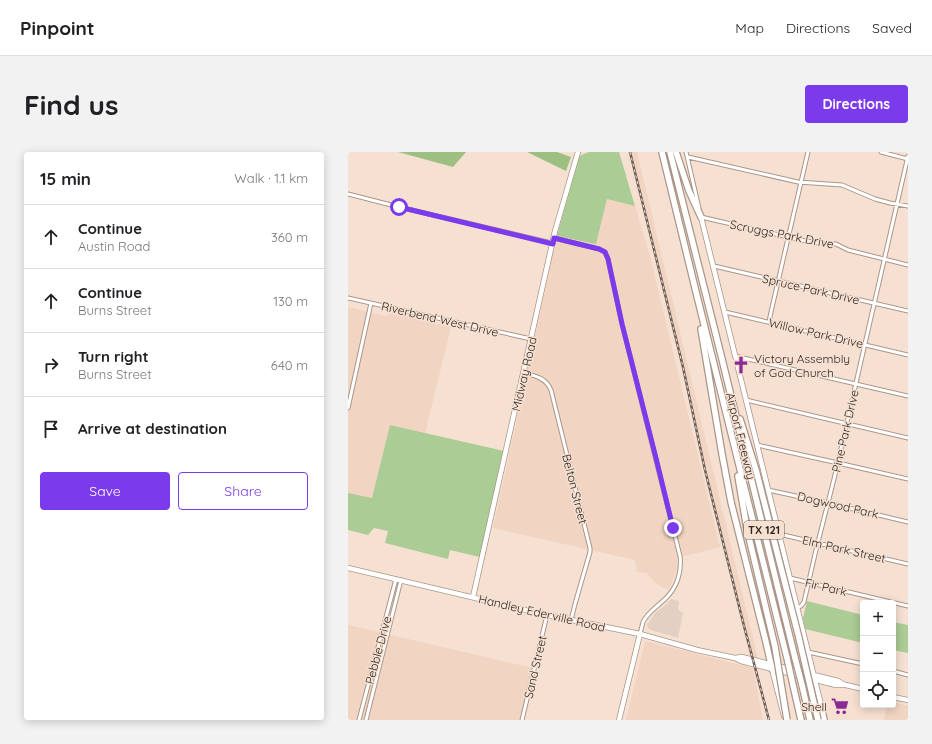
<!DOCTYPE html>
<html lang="en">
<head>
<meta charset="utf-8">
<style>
	body { margin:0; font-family:Quicksand,sans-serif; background:#f2f2f2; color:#202124 }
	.controls { position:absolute; right:12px; bottom:12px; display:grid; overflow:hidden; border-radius:4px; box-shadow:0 2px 10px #0003 }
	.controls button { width:36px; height:36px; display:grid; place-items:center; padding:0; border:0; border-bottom:1px solid #e0e0e0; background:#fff; color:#202124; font:20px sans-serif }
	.stop { position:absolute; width:12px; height:12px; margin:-9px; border:3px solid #7c3aed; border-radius:50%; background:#fff }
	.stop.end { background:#7c3aed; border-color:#fff; box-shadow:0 1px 4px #0008 }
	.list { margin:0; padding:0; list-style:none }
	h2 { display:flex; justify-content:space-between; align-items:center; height:52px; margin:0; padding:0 16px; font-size:17px }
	h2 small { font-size:13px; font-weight:400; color:#757577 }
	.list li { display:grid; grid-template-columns:26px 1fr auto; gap:12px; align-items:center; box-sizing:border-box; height:64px; padding:0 16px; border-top:1px solid #e0e0e0 }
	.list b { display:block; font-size:15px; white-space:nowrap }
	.list p { margin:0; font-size:13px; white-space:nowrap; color:#757577 }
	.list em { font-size:13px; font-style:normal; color:#757577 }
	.actions { display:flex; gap:8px; padding:12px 16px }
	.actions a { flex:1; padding:9px 0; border:1px solid #7c3aed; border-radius:4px; text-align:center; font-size:14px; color:#7c3aed }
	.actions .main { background:#7c3aed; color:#fff }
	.icon { flex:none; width:22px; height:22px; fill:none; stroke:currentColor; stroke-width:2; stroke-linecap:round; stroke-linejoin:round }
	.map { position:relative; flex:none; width:560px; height:568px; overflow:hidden; border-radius:4px }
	header { display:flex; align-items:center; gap:24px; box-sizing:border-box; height:56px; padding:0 20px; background:#fff; border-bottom:1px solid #e0e0e0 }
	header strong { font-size:19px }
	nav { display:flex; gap:22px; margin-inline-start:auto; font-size:14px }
	.intro { display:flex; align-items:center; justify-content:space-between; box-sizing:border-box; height:96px; padding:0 24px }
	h1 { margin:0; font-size:28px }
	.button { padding:10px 18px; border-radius:4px; background:#7c3aed; color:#fff; font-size:14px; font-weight:700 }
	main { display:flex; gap:24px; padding:0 24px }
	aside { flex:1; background:#fff; border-radius:4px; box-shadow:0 2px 10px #0003 }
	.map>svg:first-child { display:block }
	.commercial { fill:#e3d0c2 }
	.built { fill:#f1d4c1 }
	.green { fill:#abcc94 }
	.forest { fill:#9bc081 }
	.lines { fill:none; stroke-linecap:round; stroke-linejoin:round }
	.street-casing { stroke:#aa9689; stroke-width:5 }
	.secondary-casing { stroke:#aa9689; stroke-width:6 }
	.highway-casing { stroke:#aa9689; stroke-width:8 }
	.street { stroke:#fff; stroke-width:3 }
	.secondary { stroke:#fff; stroke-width:4.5 }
	.highway { stroke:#fff; stroke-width:5.5 }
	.rail-casing { stroke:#6a5e57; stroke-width:2.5 }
	.rail { stroke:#f6e0d2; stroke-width:1; stroke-dasharray:3; stroke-linecap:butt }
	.highway-bridge-casing { stroke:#aa9689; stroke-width:8; stroke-linecap:butt }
	.highway-bridge { stroke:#fff; stroke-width:5.5 }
	.route { stroke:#7c3aed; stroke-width:5 }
	.labels { text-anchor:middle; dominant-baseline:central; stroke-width:3; stroke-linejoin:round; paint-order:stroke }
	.shield { fill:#f6e0d2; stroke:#6b5e57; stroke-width:1 }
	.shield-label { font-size:11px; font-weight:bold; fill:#2f2722 }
	.street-label { font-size:12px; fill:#2f2722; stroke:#f6e0d2 }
	.poi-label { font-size:12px; fill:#2f2722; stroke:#f6e0d2; text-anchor:start }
</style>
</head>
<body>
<header>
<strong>Pinpoint</strong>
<nav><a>Map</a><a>Directions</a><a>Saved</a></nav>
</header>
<div class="intro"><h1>Find us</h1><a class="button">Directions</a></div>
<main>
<aside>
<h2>15 min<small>Walk · 1.1 km</small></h2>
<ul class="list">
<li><svg class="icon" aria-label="ahead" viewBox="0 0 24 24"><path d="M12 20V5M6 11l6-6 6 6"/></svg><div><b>Continue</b><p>Austin Road</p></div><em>360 m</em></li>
<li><svg class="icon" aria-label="ahead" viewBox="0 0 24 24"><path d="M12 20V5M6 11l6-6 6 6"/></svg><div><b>Continue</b><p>Burns Street</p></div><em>130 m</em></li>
<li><svg class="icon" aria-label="right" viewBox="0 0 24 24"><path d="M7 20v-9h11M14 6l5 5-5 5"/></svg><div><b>Turn right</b><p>Burns Street</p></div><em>640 m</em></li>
<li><svg class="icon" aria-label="arrive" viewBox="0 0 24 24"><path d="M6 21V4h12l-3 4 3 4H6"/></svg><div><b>Arrive at destination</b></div></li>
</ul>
<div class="actions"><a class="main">Save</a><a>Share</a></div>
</aside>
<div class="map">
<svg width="560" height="568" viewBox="0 0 560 568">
	<rect width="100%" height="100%" fill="#f6e0d2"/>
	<path class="commercial" d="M323,447L331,449L330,457L332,459L335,461L330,486L303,478L300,476L299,473L307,461L319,452Z"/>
	<path class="built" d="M282,0H289L410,507L402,505Z
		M259,47L287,54L302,104L372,395L329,406V417L321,438L308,432L299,421L289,420L287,408L145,376L209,84L248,92Z
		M0,155L38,164L45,161L103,175L77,281L42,273L24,346L0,341Z
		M0,473L185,516L173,567L175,568H0Z
		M297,489L405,516L415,568H278Z
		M545,550L560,554V568H536L539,553H545Z"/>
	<path class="green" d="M241,0H271L287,54L259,47L248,92L209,84L231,4Z
		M42,273L156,299L132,405L102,398L100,407L37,391L40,379L26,376L20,383L0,378V341L24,346Z
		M459,449L515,463V491L457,477L455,466Z
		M545,470L560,473V501L545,498Z"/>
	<path class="forest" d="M50,0H118L105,15Z
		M179,0H209L223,5L218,19Z"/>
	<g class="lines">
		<g class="street-casing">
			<path id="street" d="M338,0L351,56
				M533,0L560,7
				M340,5L450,30L494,33L527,47L542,51L560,54
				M0,42L51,55L204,91
				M353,64V65L453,88L469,91L488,92L500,98L560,113
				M206,86L251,97L257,100L260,107L274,172L332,404C334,420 329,436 317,447C309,455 300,460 295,470C294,474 293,478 292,482
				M366,114L560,159
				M0,146L183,187
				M377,160L560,203
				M421,170L423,160L460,0
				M387,204L560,244
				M176,221C188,224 198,226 203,238L242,396V400L227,452L223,468
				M398,248L560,286
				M0,256L23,151
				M409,293L490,311L560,327
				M420,338L480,351L560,370
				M431,382L560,412
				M442,426L560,454
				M449,456L453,454L456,450L468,398L486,327L560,4
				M460,500L515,512
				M545,519L560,523
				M11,568L48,427
				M18,568L53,428
				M174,568L199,463"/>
		</g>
		<g class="secondary-casing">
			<path id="secondary" d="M353,65L475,561
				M0,416L199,463L292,482L349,498L387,506L393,509L488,533H498L515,537
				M125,445L207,79L230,0
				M387,506L394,505L490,529L497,533
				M424,517L436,564
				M545,545L560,548
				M271,568L292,482"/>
		</g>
		<g class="highway-casing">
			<path id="highway" d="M314,0L348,140L439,506
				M322,0L373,203L447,506
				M328,0L341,39L353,65
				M353,177L374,302L383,350L418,490L424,517
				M392,267L408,318L421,369
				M390,324L399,377L427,495
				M445,533L453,568
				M454,533L462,568
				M474,559L476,568"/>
		</g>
		<use href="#street" class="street"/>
		<use href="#secondary" class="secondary"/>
		<use href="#highway" class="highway"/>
		<g class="rail-casing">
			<path id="rail" d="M282,0L335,215L357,318L396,474L421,568"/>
		</g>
		<use href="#rail" class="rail"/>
		<g class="highway-bridge-casing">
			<path id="highway-bridge" d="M421,369L450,482L470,568
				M427,495L439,568
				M439,506L445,533
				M447,506L454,533"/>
		</g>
		<use href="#highway-bridge" class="highway-bridge"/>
	</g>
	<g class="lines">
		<path class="route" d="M51,55L205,92L206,86L251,97L257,100L260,107L274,172L308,306L325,376"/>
	</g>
	<defs>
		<g id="church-bare" transform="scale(1.38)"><path d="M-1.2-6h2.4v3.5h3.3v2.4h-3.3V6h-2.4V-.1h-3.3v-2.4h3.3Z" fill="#8a2a94" stroke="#f6e0d2" stroke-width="2.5" paint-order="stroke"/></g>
		<g id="supermarket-bare" transform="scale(1.38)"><path d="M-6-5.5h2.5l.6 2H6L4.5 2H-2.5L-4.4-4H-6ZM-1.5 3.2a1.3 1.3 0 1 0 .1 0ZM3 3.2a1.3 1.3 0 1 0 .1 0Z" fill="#8a2a94" stroke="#f6e0d2" stroke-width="2.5" paint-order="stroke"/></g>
	</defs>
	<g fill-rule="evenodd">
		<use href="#church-bare" x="393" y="213"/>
		<use href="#supermarket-bare" x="492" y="554"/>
	</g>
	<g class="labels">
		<rect class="shield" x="396" y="369" width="40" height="18" rx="3"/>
		<g class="shield-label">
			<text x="416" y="378">TX 121</text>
		</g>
		<g class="street-label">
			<text transform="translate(434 82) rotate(11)">Scruggs Park Drive</text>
			<text transform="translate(463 137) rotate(13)">Spruce Park Drive</text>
			<text transform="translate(92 167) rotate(13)">Riverbend West Drive</text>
			<text transform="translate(468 181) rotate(13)">Willow Park Drive</text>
			<text transform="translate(176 222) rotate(-77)">Midway Road</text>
			<text transform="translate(497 279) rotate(-77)">Pine Park Drive</text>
			<text transform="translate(393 284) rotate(76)">Airport Freeway</text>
			<text transform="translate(227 337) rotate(76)">Belton Street</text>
			<text transform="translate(490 353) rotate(13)">Dogwood Park</text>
			<text transform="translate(496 397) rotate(13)">Elm Park Street</text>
			<text transform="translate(478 435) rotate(13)">Fir Park</text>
			<text transform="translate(194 461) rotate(13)">Handley Ederville Road</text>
			<text transform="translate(30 498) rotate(-75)">Pebble Drive</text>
			<text transform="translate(187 515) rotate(-77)">Sand Street</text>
		</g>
		<g class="poi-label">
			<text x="406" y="206">Victory Assembly<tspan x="406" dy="14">of God Church</tspan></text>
			<text x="479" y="554" text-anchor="end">Shell</text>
		</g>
	</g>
</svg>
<div class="controls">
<button>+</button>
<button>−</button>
<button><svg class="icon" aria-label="locate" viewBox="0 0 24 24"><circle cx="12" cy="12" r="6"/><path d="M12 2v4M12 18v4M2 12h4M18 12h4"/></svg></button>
</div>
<div class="stop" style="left:51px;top:55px"></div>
<div class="stop end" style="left:325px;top:376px"></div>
</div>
</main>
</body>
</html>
